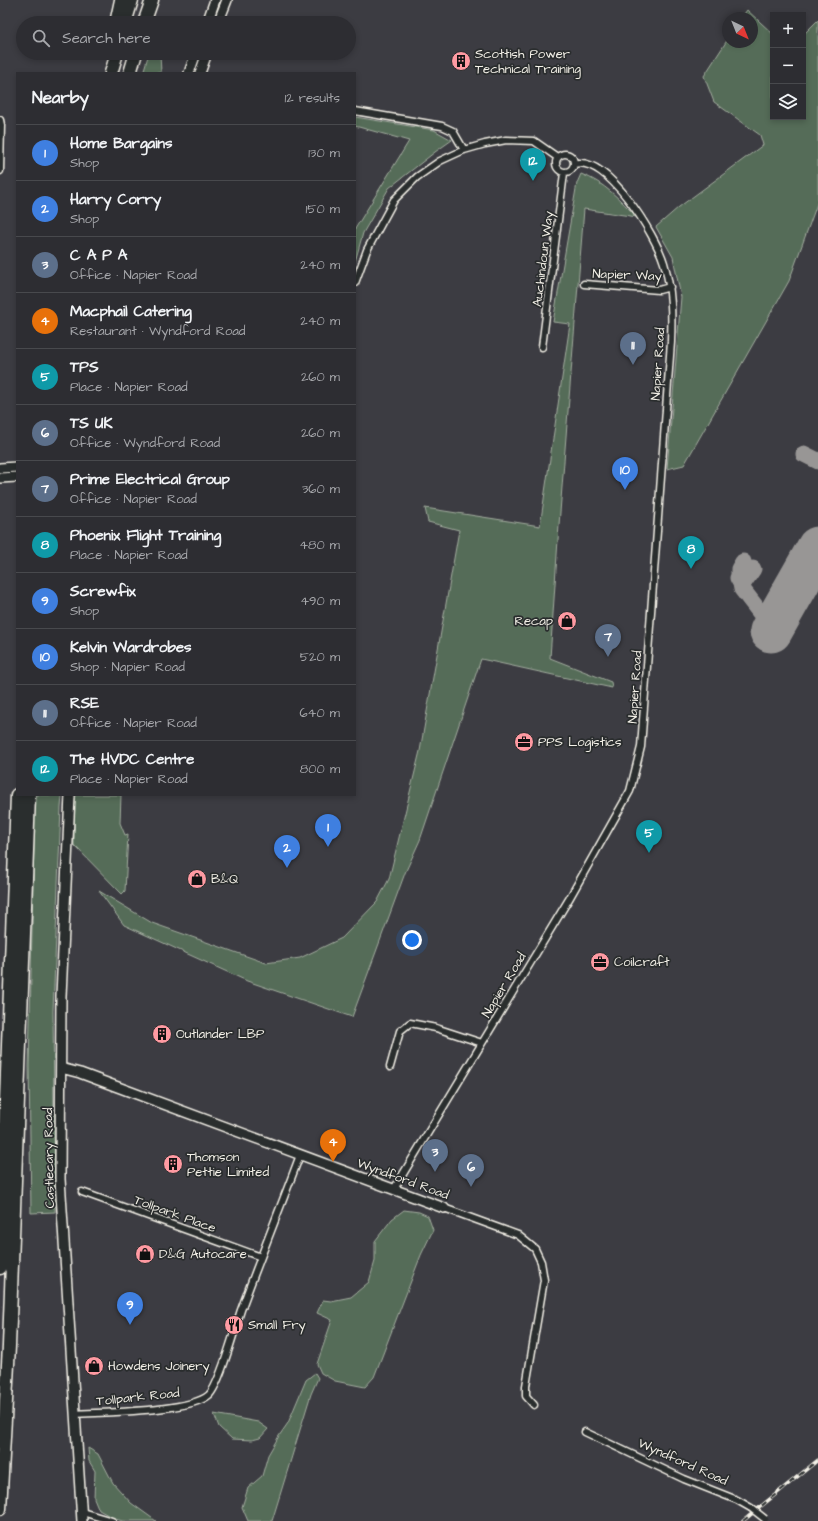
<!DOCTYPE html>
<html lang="en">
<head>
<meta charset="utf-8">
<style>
	body { margin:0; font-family:"Architects Daughter",sans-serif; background:#35353a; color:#f1f3f6 }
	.controls { position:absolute; right:12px; top:12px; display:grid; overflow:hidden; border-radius:0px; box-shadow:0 2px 6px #0003 }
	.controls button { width:36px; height:36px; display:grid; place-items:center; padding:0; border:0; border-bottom:1px solid #48494d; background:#2d2d32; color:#f1f3f6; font:20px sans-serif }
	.compass { position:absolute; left:722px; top:12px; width:36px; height:36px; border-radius:50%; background:#2d2d32; box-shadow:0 2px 6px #0003; rotate:137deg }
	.you { position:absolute; left:412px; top:940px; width:14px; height:14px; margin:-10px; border:3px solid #fff; border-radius:50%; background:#1a73e8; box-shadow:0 0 0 6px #1a73e833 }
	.badge { display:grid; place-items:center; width:26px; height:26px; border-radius:50%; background:#ea580c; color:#fff; font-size:13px; font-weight:700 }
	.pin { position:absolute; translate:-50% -33px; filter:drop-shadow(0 1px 2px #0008) }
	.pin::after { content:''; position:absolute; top:21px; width:14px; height:12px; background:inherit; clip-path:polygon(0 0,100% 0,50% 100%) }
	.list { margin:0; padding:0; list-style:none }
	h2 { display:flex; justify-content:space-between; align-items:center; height:52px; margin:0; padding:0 16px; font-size:17px }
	h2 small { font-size:13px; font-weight:400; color:#a7a8ac }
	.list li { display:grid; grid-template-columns:26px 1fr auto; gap:12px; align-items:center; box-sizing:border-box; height:56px; padding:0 16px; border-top:1px solid #48494d }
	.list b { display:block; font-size:15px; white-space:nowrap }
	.list p { margin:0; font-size:13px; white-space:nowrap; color:#a7a8ac }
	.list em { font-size:13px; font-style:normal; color:#a7a8ac }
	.icon { flex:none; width:22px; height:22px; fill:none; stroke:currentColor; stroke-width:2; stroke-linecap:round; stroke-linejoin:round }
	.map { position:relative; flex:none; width:818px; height:1521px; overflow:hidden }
	.search { position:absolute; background:#2d2d32; box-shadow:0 2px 6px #0003; left:16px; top:16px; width:340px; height:44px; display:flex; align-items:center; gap:10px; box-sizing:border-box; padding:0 14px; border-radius:22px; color:#a7a8ac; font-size:15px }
	.panel { position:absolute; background:#2d2d32; box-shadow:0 2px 6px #0003; left:16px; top:72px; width:340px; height:724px; border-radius:0px }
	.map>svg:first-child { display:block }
	.green { fill:#556c59; stroke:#a4aea0 }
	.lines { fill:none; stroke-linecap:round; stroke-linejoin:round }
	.taxiway { stroke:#989695; stroke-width:17 }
	.runway { stroke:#989695; stroke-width:43 }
	.street-casing { stroke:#f4f1e8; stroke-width:9 }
	.secondary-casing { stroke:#f4f1e8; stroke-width:12 }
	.highway-casing { stroke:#f4f1e8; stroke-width:15 }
	.street { stroke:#2a2d2e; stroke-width:6 }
	.secondary { stroke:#2a2d2e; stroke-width:9 }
	.highway { stroke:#2a2d2e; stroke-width:12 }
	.rail-casing { stroke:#f4f1e8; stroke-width:3.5 }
	.rail { stroke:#2a2d2e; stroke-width:2; stroke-dasharray:6; stroke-linecap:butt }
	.street-bridge-casing { stroke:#f4f1e8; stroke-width:9; stroke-linecap:butt }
	.street-bridge { stroke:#2a2d2e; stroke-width:6 }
	.labels { text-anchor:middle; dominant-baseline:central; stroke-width:3.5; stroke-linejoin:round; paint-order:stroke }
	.poi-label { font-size:13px; fill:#f4f1e8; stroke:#2a2d2e; text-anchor:start }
	.street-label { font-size:13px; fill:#f4f1e8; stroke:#2a2d2e }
</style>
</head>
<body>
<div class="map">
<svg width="818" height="1521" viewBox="0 0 818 1521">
	<rect width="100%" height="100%" fill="#3c3c42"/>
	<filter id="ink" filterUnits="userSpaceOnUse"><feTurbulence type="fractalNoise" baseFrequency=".025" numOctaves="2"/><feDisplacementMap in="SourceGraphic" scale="8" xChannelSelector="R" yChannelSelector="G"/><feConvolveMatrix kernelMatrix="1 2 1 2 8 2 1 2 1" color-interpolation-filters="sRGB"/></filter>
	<g filter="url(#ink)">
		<path class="green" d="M747,10L773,34V117H803V35L818,20V201L789,281L684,465L667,469L681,297L673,257L656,227L679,207L763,145L760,135L714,102L704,76L728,39V42H752V18H741Z
			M149,53H160L161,73H143Z
			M355,117L434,130L452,140L435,152L389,188L363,233L355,262V229L409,141L355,126Z
			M581,174C604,182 620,200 637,217L584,209L559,525L550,658L611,682L612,688L481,659L420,840L405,873L352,1017L247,981L124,925L99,891L152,923L266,963L300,958L342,938L377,902L389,879L420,751L459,530L428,522L425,508L540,526L570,324L553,322L577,183Z
			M35,795H62L61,808L53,1011L55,1212L31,1213L29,1066Z
			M76,795H121L120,823L125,835L128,834L125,891L122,894L74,845V808Z
			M404,1210L419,1212L428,1216L433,1230L421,1255L374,1377L365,1387L335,1381L321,1373L317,1364L332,1320L317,1313L323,1300L331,1301L351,1297L369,1282L375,1261V1241L392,1219Z
			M315,1373L318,1378L311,1394L272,1521H248L242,1507L248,1488L262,1476L268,1455L279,1436L288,1423L306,1380Z
			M214,1414L258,1422L268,1429L260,1438L252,1440L232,1439L219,1427Z
			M88,1448L98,1454L113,1483L131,1503L156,1521H123L115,1519L99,1510L94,1498L95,1471L89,1461Z"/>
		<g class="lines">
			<path class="taxiway" d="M804,454L818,461
				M743,562L739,569V573L742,589L762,615L776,623
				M738,578L742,585L753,569"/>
			<path class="runway" d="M771,631L818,548"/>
			<g class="street-casing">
				<path id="street" d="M355,111L442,126L453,131L464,150
					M0,120L1,125L0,171
					M556 163a9 9 0 1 1 18 0a9 9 0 1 1-18 0Z
					M355,283L367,250L394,200L417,177L440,161L464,150L485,144L506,140L534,141L557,157
					M584,284L659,290L670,287
					M542,347L564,173
					M390,1067L400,1031L410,1023L436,1028L482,1043
					M394,1189L569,899L630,791L641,747L671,342C672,316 672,289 664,263C656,236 607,154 574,164
					M82,1192L261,1257
					M444,1208L518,1235L535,1249L541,1262L544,1280L526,1386V1396L534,1405
					M75,1414C103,1412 190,1412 209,1395C220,1384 235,1328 241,1310C260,1258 281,1206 300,1155
					M585,1432L684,1479L737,1500L751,1508
					M82,1512L112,1521"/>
			</g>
			<g class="secondary-casing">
				<path id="secondary" d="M207,23L215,0
					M218,23L227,0
					M189,73L196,53
					M200,73L207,53
					M0,468L17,467
					M0,478L17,477
					M70,795L61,996L60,1179L82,1521
					M61,1068L80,1073L444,1208"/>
			</g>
			<g class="highway-casing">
				<path id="highway" d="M116,23L121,0
					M125,23L132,0
					M144,23L152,0
					M111,73L117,53
					M130,73L136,53
					M0,1268L17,795
					M0,1509L9,1346L29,795"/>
			</g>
			<use href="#street" class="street"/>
			<use href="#secondary" class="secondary"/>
			<use href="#highway" class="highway"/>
			<g class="rail-casing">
				<path id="rail" d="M743,1521L818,1460"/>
			</g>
			<use href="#rail" class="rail"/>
			<g class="street-bridge-casing">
				<path id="street-bridge" d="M751,1508L765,1519"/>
			</g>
			<use href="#street-bridge" class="street-bridge"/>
		</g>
	</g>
	<defs>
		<g id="building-disc" transform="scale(1)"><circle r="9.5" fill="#ff9aa2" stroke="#2a2d2e"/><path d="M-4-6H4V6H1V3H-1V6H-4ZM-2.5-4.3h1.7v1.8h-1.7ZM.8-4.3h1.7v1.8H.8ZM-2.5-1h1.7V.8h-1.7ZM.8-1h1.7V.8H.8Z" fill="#111"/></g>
		<g id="shop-disc" transform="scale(1)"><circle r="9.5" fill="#ff9aa2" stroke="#2a2d2e"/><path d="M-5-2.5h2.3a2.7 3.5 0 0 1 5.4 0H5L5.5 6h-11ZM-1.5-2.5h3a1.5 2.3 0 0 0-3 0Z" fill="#111"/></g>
		<g id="office-disc" transform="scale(1)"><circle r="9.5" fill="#ff9aa2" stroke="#2a2d2e"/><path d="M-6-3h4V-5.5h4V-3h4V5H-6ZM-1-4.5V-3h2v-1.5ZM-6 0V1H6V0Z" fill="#111"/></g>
		<g id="restaurant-disc" transform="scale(1)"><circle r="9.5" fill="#ff9aa2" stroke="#2a2d2e"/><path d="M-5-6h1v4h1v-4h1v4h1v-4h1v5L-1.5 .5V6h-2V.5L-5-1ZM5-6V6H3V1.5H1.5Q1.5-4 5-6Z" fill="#111"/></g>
	</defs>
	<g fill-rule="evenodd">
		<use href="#building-disc" x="461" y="61"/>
		<use href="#shop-disc" x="567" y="621"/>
		<use href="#office-disc" x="524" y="742"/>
		<use href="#shop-disc" x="197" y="879"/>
		<use href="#office-disc" x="600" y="962"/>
		<use href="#building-disc" x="162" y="1034"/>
		<use href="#building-disc" x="173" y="1164"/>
		<use href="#shop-disc" x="145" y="1254"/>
		<use href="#restaurant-disc" x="234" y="1325"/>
		<use href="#shop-disc" x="94" y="1366"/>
	</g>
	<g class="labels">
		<g class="poi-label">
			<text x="475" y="54">Scottish Power<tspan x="475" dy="15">Technical Training</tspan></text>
			<text x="553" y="621" text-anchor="end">Recap</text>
			<text x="538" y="742">PPS Logistics</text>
			<text x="211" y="879">B&amp;Q</text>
			<text x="614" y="962">Coilcraft</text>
			<text x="176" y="1034">Outlander LBP</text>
			<text x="187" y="1157">Thomson<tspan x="187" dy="15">Pettie Limited</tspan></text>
			<text x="159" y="1254">D&amp;G Autocare</text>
			<text x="248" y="1325">Small Fry</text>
			<text x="108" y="1366">Howdens Joinery</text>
		</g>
		<g class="street-label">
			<text transform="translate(543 259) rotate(-83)">Auchindoun Way</text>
			<text transform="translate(627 275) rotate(2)">Napier Way</text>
			<text transform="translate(658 364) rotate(-86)">Napier Road</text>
			<text transform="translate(635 687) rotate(-86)">Napier Road</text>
			<text transform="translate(504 985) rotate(-59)">Napier Road</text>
			<text transform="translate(49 1158) rotate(-91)">Castlecary Road</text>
			<text transform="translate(403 1179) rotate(20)">Wyndford Road</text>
			<text transform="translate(175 1214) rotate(20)">Tollpark Place</text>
			<text transform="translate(138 1397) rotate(-6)">Tollpark Road</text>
			<text transform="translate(683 1462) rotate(24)">Wyndford Road</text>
		</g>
	</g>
</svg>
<div class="controls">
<button>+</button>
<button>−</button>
<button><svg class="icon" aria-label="layers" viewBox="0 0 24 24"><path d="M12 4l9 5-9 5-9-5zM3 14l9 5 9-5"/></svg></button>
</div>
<svg class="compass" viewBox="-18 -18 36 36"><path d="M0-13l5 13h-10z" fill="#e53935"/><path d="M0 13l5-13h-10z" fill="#a7a8ac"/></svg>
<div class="you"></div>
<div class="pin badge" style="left:328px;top:847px;background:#3f7fe0">1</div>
<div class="pin badge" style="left:287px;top:868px;background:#3f7fe0">2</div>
<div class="pin badge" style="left:435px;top:1172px;background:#5c6f8a">3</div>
<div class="pin badge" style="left:333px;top:1162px;background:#e8710a">4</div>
<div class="pin badge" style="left:649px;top:853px;background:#0f9aa8">5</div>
<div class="pin badge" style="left:471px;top:1187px;background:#5c6f8a">6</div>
<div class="pin badge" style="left:608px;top:657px;background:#5c6f8a">7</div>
<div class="pin badge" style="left:691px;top:569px;background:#0f9aa8">8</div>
<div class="pin badge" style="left:130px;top:1325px;background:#3f7fe0">9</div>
<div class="pin badge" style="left:625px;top:490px;background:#3f7fe0">10</div>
<div class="pin badge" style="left:633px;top:365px;background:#5c6f8a">11</div>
<div class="pin badge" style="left:533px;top:181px;background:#0f9aa8">12</div>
<div class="search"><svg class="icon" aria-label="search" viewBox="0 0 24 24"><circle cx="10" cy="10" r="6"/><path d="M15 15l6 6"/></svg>Search here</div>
<section class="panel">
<h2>Nearby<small>12 results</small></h2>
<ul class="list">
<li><span class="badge" style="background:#3f7fe0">1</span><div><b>Home Bargains</b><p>Shop</p></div><em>130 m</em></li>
<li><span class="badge" style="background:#3f7fe0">2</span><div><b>Harry Corry</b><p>Shop</p></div><em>150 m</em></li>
<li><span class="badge" style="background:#5c6f8a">3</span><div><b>C A P A</b><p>Office · Napier Road</p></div><em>240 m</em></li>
<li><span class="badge" style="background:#e8710a">4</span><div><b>Macphail Catering</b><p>Restaurant · Wyndford Road</p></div><em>240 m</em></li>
<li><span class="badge" style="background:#0f9aa8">5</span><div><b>TPS</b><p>Place · Napier Road</p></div><em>260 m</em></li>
<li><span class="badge" style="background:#5c6f8a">6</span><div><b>TS UK</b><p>Office · Wyndford Road</p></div><em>260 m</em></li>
<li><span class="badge" style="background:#5c6f8a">7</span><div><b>Prime Electrical Group</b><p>Office · Napier Road</p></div><em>360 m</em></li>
<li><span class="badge" style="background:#0f9aa8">8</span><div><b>Phoenix Flight Training</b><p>Place · Napier Road</p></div><em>480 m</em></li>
<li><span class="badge" style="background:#3f7fe0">9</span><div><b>Screwfix</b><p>Shop</p></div><em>490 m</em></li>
<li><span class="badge" style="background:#3f7fe0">10</span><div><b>Kelvin Wardrobes</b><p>Shop · Napier Road</p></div><em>520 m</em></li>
<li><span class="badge" style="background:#5c6f8a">11</span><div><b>RSE</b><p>Office · Napier Road</p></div><em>640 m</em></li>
<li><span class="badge" style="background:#0f9aa8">12</span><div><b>The HVDC Centre</b><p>Place · Napier Road</p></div><em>800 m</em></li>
</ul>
</section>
</div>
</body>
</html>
